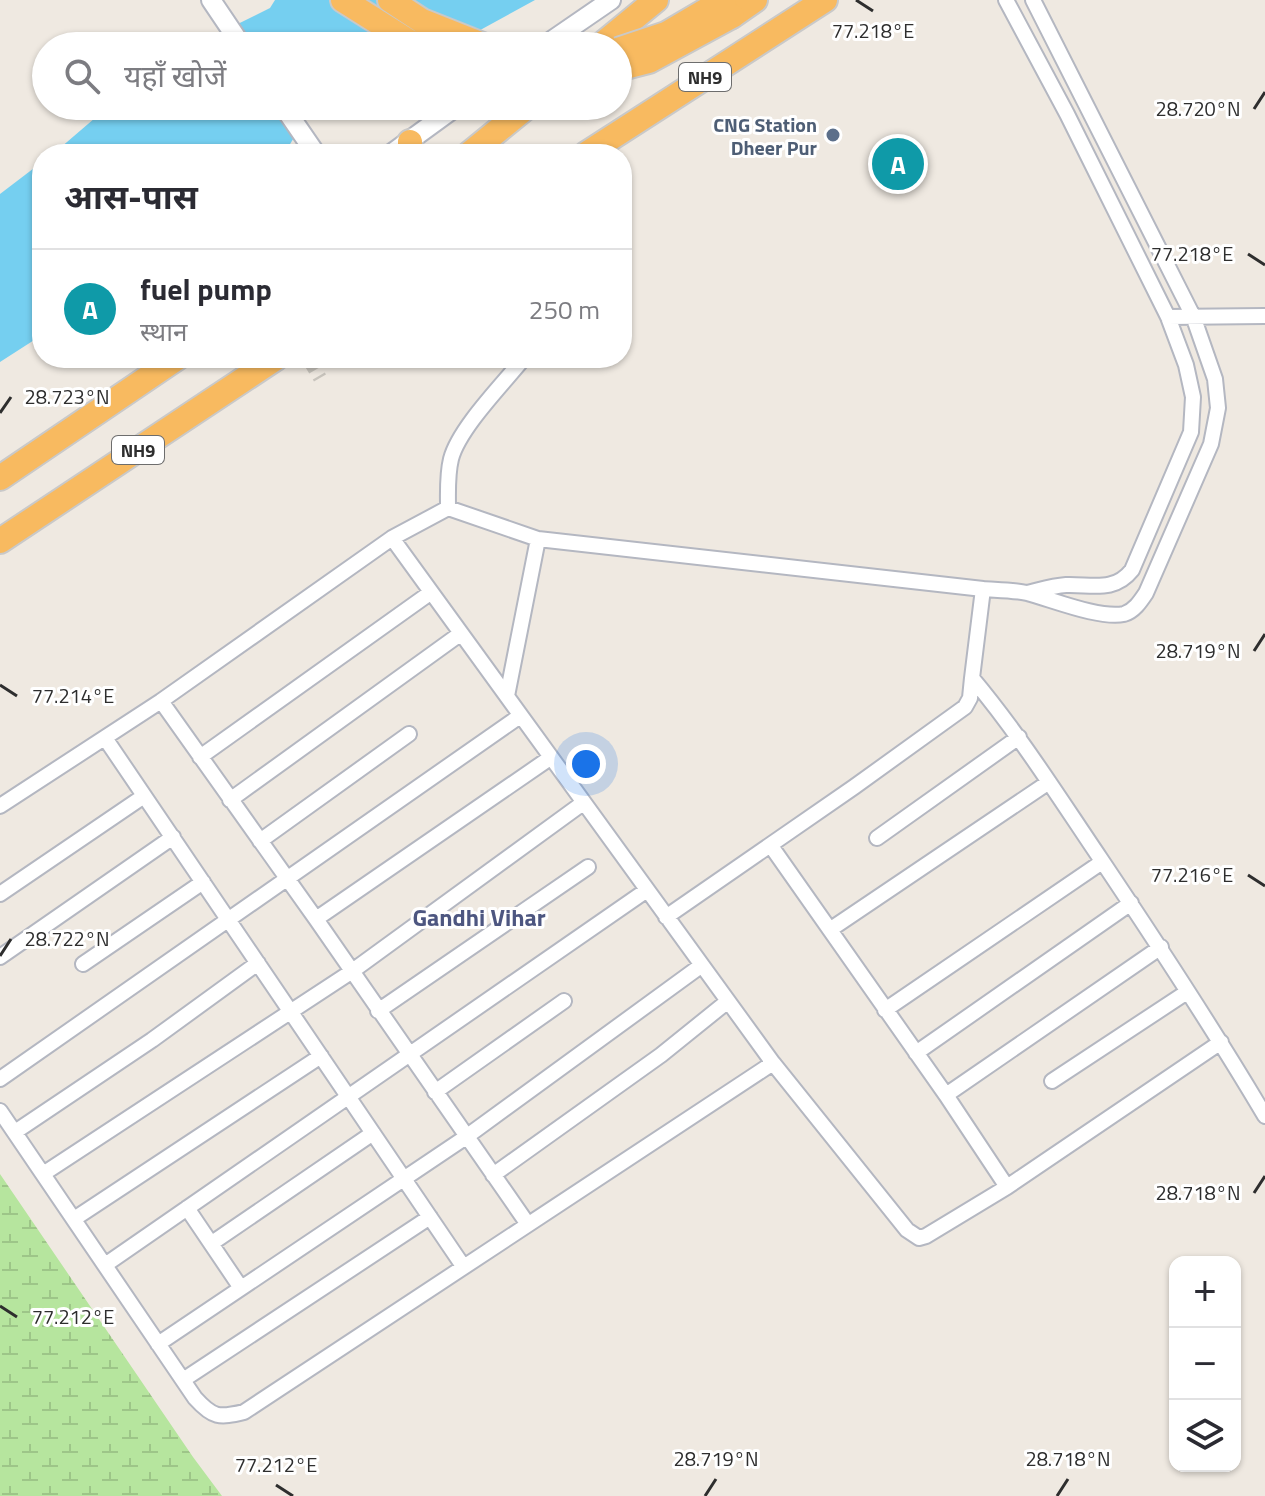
<!DOCTYPE html>
<html lang="hi">
<head>
<meta charset="utf-8">
<style>
	body { margin:0; font-family:"Titillium Web","Noto Sans Devanagari",sans-serif; background:#f2f2f3; color:#2b2b33 }
	.controls { position:absolute; right:24px; bottom:24px; display:grid; overflow:hidden; border-radius:16px; box-shadow:0 2px 6px #0004 }
	.controls button { width:72px; height:72px; display:grid; place-items:center; padding:0; border:0; border-bottom:2px solid #e1e1e2; background:#fff; color:#2b2b33; font:40px sans-serif }
	.you { position:absolute; left:586px; top:764px; width:28px; height:28px; margin:-20px; border:6px solid #fff; border-radius:50%; background:#1a73e8; box-shadow:0 0 0 12px #1a73e833 }
	.badge { display:grid; place-items:center; width:52px; height:52px; border-radius:50%; background:#1a73e8; color:#fff; font-size:26px; font-weight:700 }
	.pin { position:absolute; translate:-50% -50%; border:4px solid #fff; box-shadow:0 2px 8px #0006 }
	.list { margin:0; padding:0; list-style:none }
	h2 { display:flex; justify-content:space-between; align-items:center; height:104px; margin:0; padding:0 32px; font-size:34px }
	h2 small { font-size:26px; font-weight:400; color:#7c7c81 }
	.list li { display:grid; grid-template-columns:52px 1fr auto; gap:24px; align-items:center; box-sizing:border-box; height:120px; padding:0 32px; border-top:2px solid #e1e1e2 }
	.list b { display:block; font-size:30px; white-space:nowrap }
	.list p { margin:0; font-size:26px; white-space:nowrap; color:#7c7c81 }
	.list em { font-size:26px; font-style:normal; color:#7c7c81 }
	.icon { flex:none; width:44px; height:44px; fill:none; stroke:currentColor; stroke-width:2; stroke-linecap:round; stroke-linejoin:round }
	.map { position:relative; flex:none; width:1265px; height:1496px; overflow:hidden }
	.search { position:absolute; background:#fff; box-shadow:0 2px 6px #0004; left:32px; top:32px; width:600px; height:88px; display:flex; align-items:center; gap:20px; box-sizing:border-box; padding:0 28px; border-radius:44px; color:#7c7c81; font-size:30px }
	.panel { position:absolute; background:#fff; box-shadow:0 2px 6px #0004; left:32px; top:144px; width:600px; height:224px; border-radius:32px }
	.map>svg:first-child { display:block }
	.wetland { fill:url(#wetland-marsh) }
	.water { fill:#75cff0 }
	.lines { fill:none; stroke-linecap:round; stroke-linejoin:round }
	.minor-tunnel { stroke:#c8c4bd; stroke-width:14; stroke-dasharray:14 7; stroke-linecap:butt }
	.minor-casing { stroke:#b4b7c1; stroke-width:18 }
	.tertiary-casing { stroke:#b4b7c1; stroke-width:22 }
	.trunk-casing { stroke:#c9c9c9; stroke-width:28 }
	.minor { stroke:#fff; stroke-width:14 }
	.tertiary { stroke:#fff; stroke-width:18 }
	.trunk { stroke:#f8ba60; stroke-width:24 }
	.trunk-bridge-casing { stroke:#c9c9c9; stroke-width:28; stroke-linecap:butt }
	.trunk-bridge { stroke:#f8ba60; stroke-width:24 }
	.ticks { fill:none; stroke:#2e2e2e; stroke-width:3 }
	.service-dot { fill:#5c6f8a; stroke:#fff; stroke-width:3 }
	.labels { text-anchor:middle; dominant-baseline:central; stroke-width:6; stroke-linejoin:round; paint-order:stroke }
	.shield { fill:#fff; stroke:#6d6d6d; stroke-width:2 }
	.shield-label { font-size:18px; font-weight:bold; fill:#2e2e2e }
	.service-label { font-size:20px; font-weight:bold; fill:#4e5e75; stroke:#fff; text-anchor:end }
	.quarter-label { font-size:24px; font-weight:bold; fill:#4d5680; stroke:#fff }
	.ticks-label { font-size:20px; text-anchor:middle; fill:#2e2e2e; stroke:#fff; stroke-width:6; stroke-linejoin:round; paint-order:stroke }
</style>
</head>
<body>
<div class="map">
<svg width="1265" height="1496" viewBox="0 0 1265 1496">
	<defs>
		<pattern id="wetland-marsh" width="20" height="14" patternUnits="userSpaceOnUse" patternTransform="scale(2)"><rect width="20" height="14" fill="#b6e59e"/><path d="M1 5h8M5 5V1M11 12h8M15 12V8" fill="none" stroke="#9dc588"/></pattern>
	</defs>
	<rect width="100%" height="100%" fill="#efe9e1"/>
	<path class="wetland" d="M0,1174L193,1457L222,1496H0Z"/>
	<path class="water" d="M275,0H535L451,46H193L270,8Z
		M109,106H316L309,113L284,154H53Z
		M42,162V335L0,362V194Z"/>
	<g class="lines">
		<path class="minor-tunnel" d="M308,358L320,378"/>
		<g class="minor-casing">
			<path id="minor" d="M1006,0L1067,114L1168,317L1186,365L1193,397L1191,432L1132,570C1114,593 1091,584 1066,585C1052,586 1040,590 1027,593
				M1168,317L1265,316
				M524,358C504,383 459,428 451,459C447,475 448,492 448,508L538,539L983,589L972,678C1019,734 1058,796 1100,858C1157,943 1213,1028 1265,1116
				M392,538L773,1063
				M983,589C997,590 1013,590 1027,593C1051,599 1099,619 1124,614C1134,611 1140,602 1146,593L1211,444L1218,408L1215,379L1193,316L1033,0
				M507,696L538,539
				M161,701L316,919L527,1223
				M105,738L463,1266
				M200,757L430,593
				M230,800L460,634
				M0,806L161,701L392,538L448,508
				M877,838L1019,737
				M260,841L409,734
				M771,846L946,1095L1007,1187
				M0,894L144,796
				M666,917L854,787L965,707L970,698L972,678
				M316,919L550,758
				M831,929L1049,782
				M0,957L173,837
				M83,964L203,882
				M885,1010L1102,862
				M378,1011L588,867
				M916,1053L1131,903
				M0,1079L520,716
				M1052,1081L1187,992
				M435,1092L564,1001
				M946,1095L1161,947
				M0,1111L195,1398C213,1418 219,1418 244,1412L773,1063L907,1230L919,1238L926,1236L1007,1187L1221,1042
				M15,1132L152,1040L258,963
				M43,1174L351,972L583,803
				M493,1175L661,1055L728,1001
				M187,1208L241,1288
				M74,1219L321,1056
				M212,1243L373,1133
				M105,1265L647,890
				M158,1344L466,1137L702,965
				M183,1380L430,1217"/>
		</g>
		<g class="tertiary-casing">
			<path id="tertiary" d="M211,0L242,46
				M544,46L611,0
				M283,106L316,154
				M391,154L457,106"/>
		</g>
		<g class="trunk-casing">
			<path id="trunk" d="M343,0L408,41L420,46
				M390,0L422,21L485,46
				M732,16L755,0
				M600,46L656,0
				M410,142V154
				M469,154L528,106
				M586,154L825,0
				M0,478L177,358
				M0,541L276,358"/>
		</g>
		<use href="#minor" class="minor"/>
		<use href="#tertiary" class="tertiary"/>
		<use href="#trunk" class="trunk"/>
		<g class="trunk-bridge-casing">
			<path id="trunk-bridge" d="M618,50L666,34L724,0
				M618,69L649,61L732,16"/>
		</g>
		<use href="#trunk-bridge" class="trunk-bridge"/>
	</g>
	<path class="ticks" d="M856,0L873,11M1254,109L1265,92M1248,254L1265,265M0,413L11,397M1254,651L1265,634M0,685L17,696M1248,875L1265,886M0,956L11,939M1254,1193L1265,1176M0,1306L17,1317M276,1485L293,1496M705,1496L716,1479M1057,1496L1068,1479"/>
	<circle class="service-dot" cx="833" cy="135" r="8"/>
	<g class="labels">
		<g class="shield">
			<rect x="679" y="63" width="52" height="28" rx="6"/>
			<rect x="112" y="436" width="52" height="28" rx="6"/>
		</g>
		<g class="shield-label">
			<text x="705" y="77">NH9</text>
			<text x="138" y="450">NH9</text>
		</g>
		<g class="service-label">
			<text x="817" y="124">CNG Station<tspan x="817" dy="23">Dheer Pur</tspan></text>
		</g>
		<g class="quarter-label">
			<text x="479" y="917">Gandhi Vihar</text>
		</g>
	</g>
	<g class="ticks-label">
		<text x="873" y="38">77.218°E</text>
		<text x="1198" y="116">28.720°N</text>
		<text x="1192" y="261">77.218°E</text>
		<text x="67" y="404">28.723°N</text>
		<text x="1198" y="658">28.719°N</text>
		<text x="73" y="703">77.214°E</text>
		<text x="1192" y="882">77.216°E</text>
		<text x="67" y="946">28.722°N</text>
		<text x="1198" y="1200">28.718°N</text>
		<text x="73" y="1324">77.212°E</text>
		<text x="716" y="1466">28.719°N</text>
		<text x="1068" y="1466">28.718°N</text>
		<text x="276" y="1472">77.212°E</text>
	</g>
</svg>
<div class="controls">
<button>+</button>
<button>−</button>
<button><svg class="icon" aria-label="layers" viewBox="0 0 24 24"><path d="M12 4l9 5-9 5-9-5zM3 14l9 5 9-5"/></svg></button>
</div>
<div class="you"></div>
<div class="pin badge" style="left:898px;top:164px;background:#0f9aa8">A</div>
<div class="search"><svg class="icon" aria-label="search" viewBox="0 0 24 24"><circle cx="10" cy="10" r="6"/><path d="M15 15l6 6"/></svg>यहाँ खोजें</div>
<section class="panel">
<h2>आस-पास<small></small></h2>
<ul class="list">
<li><span class="badge" style="background:#0f9aa8">A</span><div><b>fuel pump</b><p>स्थान</p></div><em>250 m</em></li>
</ul>
</section>
</div>
</body>
</html>
